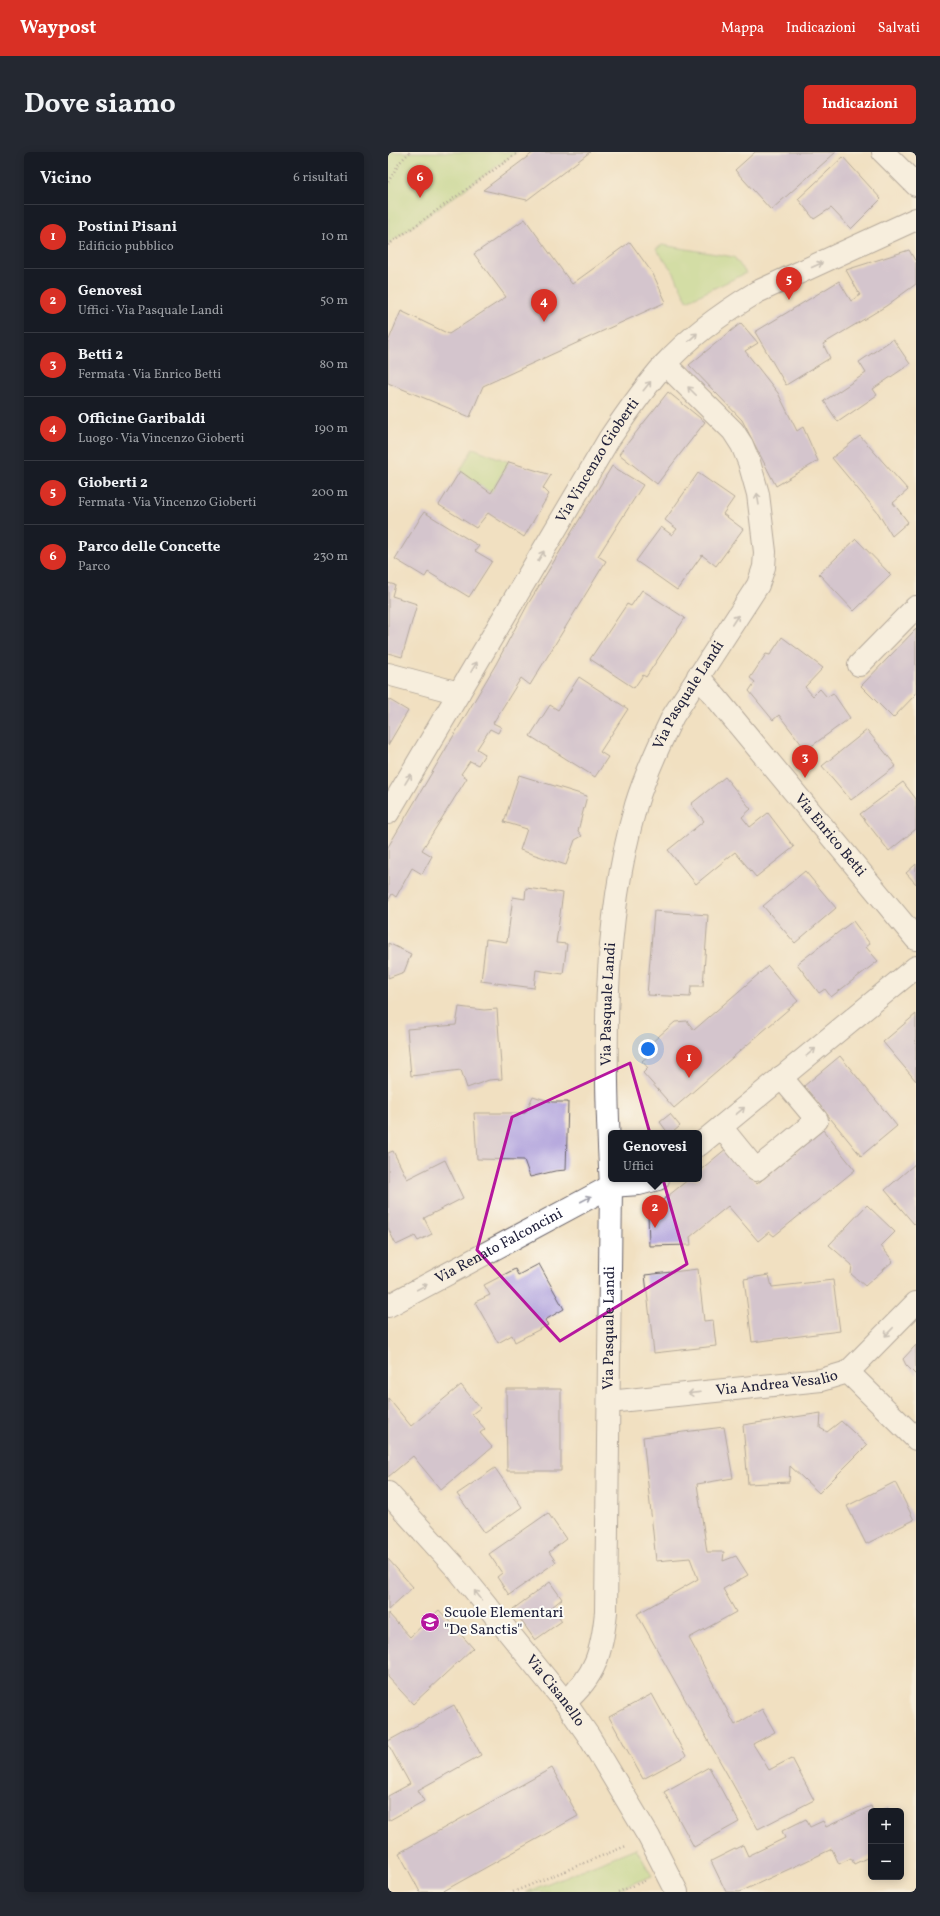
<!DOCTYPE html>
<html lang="it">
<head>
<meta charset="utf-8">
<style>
	body { margin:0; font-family:Vollkorn,serif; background:#242831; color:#f1f3f6 }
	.controls { position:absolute; right:12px; bottom:12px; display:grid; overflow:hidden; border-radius:6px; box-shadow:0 2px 10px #0003 }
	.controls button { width:36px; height:36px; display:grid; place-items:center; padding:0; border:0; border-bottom:1px solid #363941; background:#171b24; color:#f1f3f6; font:20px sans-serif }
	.you { position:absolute; left:260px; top:897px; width:14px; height:14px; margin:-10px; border:3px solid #fff; border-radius:50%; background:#1a73e8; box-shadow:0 0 0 6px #1a73e833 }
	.badge { display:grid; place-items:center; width:26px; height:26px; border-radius:50%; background:#d93025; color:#fff; font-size:13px; font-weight:700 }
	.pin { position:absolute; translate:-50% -33px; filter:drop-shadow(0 1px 2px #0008) }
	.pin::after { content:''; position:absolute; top:21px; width:14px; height:12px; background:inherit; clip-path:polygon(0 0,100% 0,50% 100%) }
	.popup { position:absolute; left:220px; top:978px; width:94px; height:52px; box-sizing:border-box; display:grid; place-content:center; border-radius:6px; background:#171b24; filter:drop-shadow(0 1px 3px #0005); font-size:13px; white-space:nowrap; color:#9ea1a6 }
	.popup b { font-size:15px; color:#f1f3f6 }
	.popup::after { content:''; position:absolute; left:50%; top:100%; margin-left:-8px; border:8px solid transparent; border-top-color:#171b24 }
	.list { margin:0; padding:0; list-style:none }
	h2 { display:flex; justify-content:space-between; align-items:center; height:52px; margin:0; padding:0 16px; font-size:17px }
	h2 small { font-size:13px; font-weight:400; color:#9ea1a6 }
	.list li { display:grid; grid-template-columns:26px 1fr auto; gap:12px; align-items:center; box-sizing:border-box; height:64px; padding:0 16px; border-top:1px solid #363941 }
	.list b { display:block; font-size:15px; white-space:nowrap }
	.list p { margin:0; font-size:13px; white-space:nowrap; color:#9ea1a6 }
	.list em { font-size:13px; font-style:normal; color:#9ea1a6 }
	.map { position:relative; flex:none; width:528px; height:1740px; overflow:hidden; border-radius:6px }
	header { display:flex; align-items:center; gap:24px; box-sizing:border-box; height:56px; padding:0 20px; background:#d93025; color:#fff }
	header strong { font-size:19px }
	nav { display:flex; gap:22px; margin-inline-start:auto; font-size:14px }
	.intro { display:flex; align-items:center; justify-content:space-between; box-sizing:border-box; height:96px; padding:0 24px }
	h1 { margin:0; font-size:28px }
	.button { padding:10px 18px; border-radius:6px; background:#d93025; color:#fff; font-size:14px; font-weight:700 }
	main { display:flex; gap:24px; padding:0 24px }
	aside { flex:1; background:#171b24; border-radius:6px; box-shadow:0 2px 10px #0003 }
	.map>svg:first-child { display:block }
	.green { fill:#b0d984; stroke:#697e60 }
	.building { fill:#b2a4dc }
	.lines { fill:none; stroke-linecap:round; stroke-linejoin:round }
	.minor-casing { stroke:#6a646a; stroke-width:24 }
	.path { stroke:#6a646a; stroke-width:2.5; stroke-dasharray:1 3; stroke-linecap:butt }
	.minor { stroke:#fff; stroke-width:22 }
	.oneway { stroke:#9c9ca7 }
	.marked { fill:none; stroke:#b5179e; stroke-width:3; stroke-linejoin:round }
	.labels { text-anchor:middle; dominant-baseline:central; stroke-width:4; stroke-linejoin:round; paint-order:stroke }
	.street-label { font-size:15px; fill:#22223b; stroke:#fdfcf7 }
	.poi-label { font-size:15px; fill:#22223b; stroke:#fdfcf7; text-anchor:start }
</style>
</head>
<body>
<header>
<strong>Waypost</strong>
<nav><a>Mappa</a><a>Indicazioni</a><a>Salvati</a></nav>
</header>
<div class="intro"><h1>Dove siamo</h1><a class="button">Indicazioni</a></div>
<main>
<aside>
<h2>Vicino<small>6 risultati</small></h2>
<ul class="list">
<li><span class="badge">1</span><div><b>Postini Pisani</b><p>Edificio pubblico</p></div><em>10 m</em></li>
<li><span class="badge">2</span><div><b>Genovesi</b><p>Uffici · Via Pasquale Landi</p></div><em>50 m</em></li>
<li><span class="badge">3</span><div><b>Betti 2</b><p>Fermata · Via Enrico Betti</p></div><em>80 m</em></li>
<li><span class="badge">4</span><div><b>Officine Garibaldi</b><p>Luogo · Via Vincenzo Gioberti</p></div><em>190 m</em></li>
<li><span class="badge">5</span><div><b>Gioberti 2</b><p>Fermata · Via Vincenzo Gioberti</p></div><em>200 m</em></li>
<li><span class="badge">6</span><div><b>Parco delle Concette</b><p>Parco</p></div><em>230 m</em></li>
</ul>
</aside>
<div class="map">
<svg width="528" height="1740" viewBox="0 0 528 1740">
	<rect width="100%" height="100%" fill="#fdfcf7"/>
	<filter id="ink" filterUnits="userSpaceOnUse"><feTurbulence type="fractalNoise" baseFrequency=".025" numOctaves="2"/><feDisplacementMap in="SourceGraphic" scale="8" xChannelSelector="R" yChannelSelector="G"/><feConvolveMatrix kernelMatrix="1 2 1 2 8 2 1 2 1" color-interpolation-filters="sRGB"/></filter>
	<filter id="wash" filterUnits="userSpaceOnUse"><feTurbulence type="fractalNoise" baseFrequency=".012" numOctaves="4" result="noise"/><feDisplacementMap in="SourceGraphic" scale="16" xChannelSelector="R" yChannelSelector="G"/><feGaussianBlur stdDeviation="0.9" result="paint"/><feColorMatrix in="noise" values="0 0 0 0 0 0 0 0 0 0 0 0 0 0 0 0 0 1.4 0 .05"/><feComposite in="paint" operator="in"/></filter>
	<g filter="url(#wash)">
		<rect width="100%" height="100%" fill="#f1e0c1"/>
		<path class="green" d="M0,0H129L0,92Z
			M274,93L346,105L358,121L299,149L286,121L268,97Z
			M85,296L121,310L103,341L72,319Z
			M248,1696L264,1724L223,1740H138Z"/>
		<g id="blocks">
			<path class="building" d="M146,0H202L139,48L95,38Z
				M367,0H448L383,58L347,18Z
				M455,5L493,47L463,77L443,56L426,67L410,47Z
				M137,67L184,132L242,90L265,122L278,150L95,234L82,265L0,231V190L13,159L61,182L118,145L86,102Z
				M521,98L528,110V132L498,154L435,192L442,206L398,233L367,180L451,129L463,149L472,143L458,118Z
				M353,171L370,191L357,199L390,241L409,279L415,275L430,309L388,334L354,268L301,213Z
				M505,187L522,212L485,237L489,243L450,270L436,249L478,221L471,210Z
				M280,240L317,270L269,332L231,302Z
				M472,284L520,338L505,351L520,370L504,384L490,361L444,306Z
				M121,310L163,323L155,336L161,342L136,385L100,361L88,376L51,353L72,319L103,341Z
				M224,314L255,333L210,404L218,409L142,533L133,526L105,571L113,575L110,581L102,577L89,597L97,602L90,613L82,609L73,622L79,626L34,698L44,704L34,722L24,716L8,745L4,742L0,749V695L108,512L140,452Z
				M310,321L346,346L335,362L355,377L328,414L314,403L289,438L248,409L273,375L284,383L289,377L277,368Z
				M36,360L91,394L87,399L104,409L81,445L40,420L37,425L7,407Z
				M468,387L503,423L466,459L431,422Z
				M0,431L7,433L4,444L29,452L14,505L0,501Z
				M254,438L297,466L258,525L255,523L246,536L202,507L239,452L243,454Z
				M528,477V542L505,566L473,534Z
				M394,485L435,516L417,535L425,544L432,537L439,545L445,541L462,566L418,598L391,563L385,568L361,539L367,530L362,526L378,502L382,503Z
				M191,525L240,557L212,600L220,605L207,625L142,584L162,553L170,558Z
				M0,547L20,559L0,593Z
				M479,578L508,614L463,648L434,614Z
				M131,623L199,644L190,679L194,684L187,688L178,713L132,698L139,677L116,670Z
				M337,625L363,657L354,665L362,675L380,661L406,695L368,725L347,700L308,732L280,698L316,669L303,652Z
				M515,630L528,647V677L501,699L472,662Z
				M528,712V732L518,721Z
				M417,719L448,756L407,791L375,754Z
				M138,736L175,741L168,791L179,792L175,822L148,818L146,836L93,829L98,787L119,790L125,745L137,747Z
				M266,759L320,763L315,834H303L302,845L259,843Z
				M465,769L482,792L478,795L490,809L443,845L437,837L431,841L409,812Z
				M0,791L23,802L16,820L0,826Z
				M380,814L410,849L286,956L255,921L260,916L254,909L260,904L255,898L287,870L299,869L306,878Z
				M71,855L96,858L109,857L114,927L101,928L79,936L73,918L23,924L19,877L68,873Z
				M528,862V929L495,890Z
				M452,904L509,974L473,1004L416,934Z
				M145,944L164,950H180L178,1018L167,1019L142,1025L136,1008L89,1007L86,961H137Z
				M282,962L292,974L284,981H280L272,970Z
				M435,978L467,1018L386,1084L381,1080L370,1089L340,1054L302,1085L303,1093L261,1094L260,1060L301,1027H311V1019L339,996L369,1032Z
				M5,999L19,1027L57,1008L75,1046L36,1066L44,1082L30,1089L27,1084L8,1093L0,1076V1001Z
				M528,1011V1070L526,1072L497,1038Z
				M479,1053L507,1080L493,1094L505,1109L477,1134L463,1122L464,1113L441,1093Z
				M151,1112L176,1157L157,1168L160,1173L127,1190L124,1183L110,1191L87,1150L102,1143L96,1133L127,1117L130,1123Z
				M310,1117L316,1169L325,1168L328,1194L266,1201L257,1123Z
				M381,1123L384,1135L445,1128L452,1179L364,1190L356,1127Z
				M528,1193V1223L518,1213L515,1207Z
				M73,1233L92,1256L84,1262L97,1277L92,1281L104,1295L53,1338L25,1304L0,1325V1246L23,1274Z
				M118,1237H173V1319H119Z
				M433,1261L432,1276L439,1280L453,1269L479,1293L431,1341L402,1314L401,1330L360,1332L355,1273Z
				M336,1275L345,1326L309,1332L319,1400H336L335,1409L348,1404L360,1423L335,1437L348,1460L301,1486L347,1573L374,1557L387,1580L365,1592L381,1618L404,1606L426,1648L370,1677L249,1462L310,1427L302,1406L268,1409L255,1285Z
				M107,1316L134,1355L97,1381L69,1342Z
				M507,1330L526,1368L478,1392L459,1354Z
				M160,1361L178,1387L161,1400L168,1410L121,1443L109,1425L114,1421L101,1402Z
				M0,1407L25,1435L0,1458Z
				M162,1430L174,1447L164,1455L174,1469L147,1488L125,1457Z
				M51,1458L85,1496L25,1552L0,1525V1461L22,1485Z
				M264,1542L298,1604L255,1627L221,1565Z
				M66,1553L93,1603L30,1638L36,1649L0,1669V1644L22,1632L0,1592V1589Z
				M321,1615L351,1670L306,1695L276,1640Z
				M164,1616L190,1664L54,1740H32L11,1701Z
				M483,1654L485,1659H483V1704L466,1712L463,1706L451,1712L444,1697L352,1740H338L323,1709L355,1693L360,1704L397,1686L394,1679L418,1667L422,1675L435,1669L438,1675Z
				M500,1655L502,1659H492Z"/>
		</g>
	</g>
	<g filter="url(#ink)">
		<use href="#blocks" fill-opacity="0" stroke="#6a646a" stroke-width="1"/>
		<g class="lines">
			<g class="minor-casing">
				<g id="minor">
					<path d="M495,0L528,33"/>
					<path d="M471,513L528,455"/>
					<path d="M0,522L71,541"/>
					<path id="s1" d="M310,524L528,787"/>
					<path id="s2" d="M0,661L221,287C238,262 255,237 276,213C302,184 336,160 369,140L528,67"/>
					<path d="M333,975L368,1018L429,968L393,925"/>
					<path d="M311,993L528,815"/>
					<path id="s3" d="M0,1154L223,1034L251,1032L270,1027"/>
					<path d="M460,1220L528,1287"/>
					<path id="s4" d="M221,1250L433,1228L460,1220L528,1151"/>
					<path id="s5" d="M0,1341L70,1418L177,1550L200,1583L261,1685L289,1740"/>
					<path id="s6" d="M177,1550C208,1524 214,1499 218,1460L223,1034C216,908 213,776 248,653C257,623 271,593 285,564L370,433L376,415L377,400L370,342L361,310L354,293L345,279L277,212"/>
				</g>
			</g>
			<path class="path" d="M0,30L12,10L22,0
				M0,93L131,0
				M125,1740L238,1694
				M230,1740L257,1729"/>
			<use href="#minor" class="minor"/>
		</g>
		<defs><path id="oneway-shaft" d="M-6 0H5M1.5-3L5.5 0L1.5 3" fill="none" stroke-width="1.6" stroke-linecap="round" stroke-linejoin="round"/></defs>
		<g class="oneway">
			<use href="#oneway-shaft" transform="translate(429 113) rotate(-24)"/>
			<use href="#oneway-shaft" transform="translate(305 185) rotate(-43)"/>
			<use href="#oneway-shaft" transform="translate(259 234) rotate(-51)"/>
			<use href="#oneway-shaft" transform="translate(304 239) rotate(-135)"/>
			<use href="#oneway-shaft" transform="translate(370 347) rotate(-99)"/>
			<use href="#oneway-shaft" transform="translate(153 404) rotate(-59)"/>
			<use href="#oneway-shaft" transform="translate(347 468) rotate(-57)"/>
			<use href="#oneway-shaft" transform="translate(86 515) rotate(-59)"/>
			<use href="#oneway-shaft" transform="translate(20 627) rotate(-59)"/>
			<use href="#oneway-shaft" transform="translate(423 900) rotate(-39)"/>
			<use href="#oneway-shaft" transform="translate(352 959) rotate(-40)"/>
			<use href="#oneway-shaft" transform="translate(198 1047) rotate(-28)"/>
			<use href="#oneway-shaft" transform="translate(34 1135) rotate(-28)"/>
			<use href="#oneway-shaft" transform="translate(501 1180) rotate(134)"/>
			<use href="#oneway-shaft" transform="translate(306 1241) rotate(174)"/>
			<use href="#oneway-shaft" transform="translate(90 1443) rotate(-129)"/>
		</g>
	</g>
	<path d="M0 0H528V1740H0ZM242,911L299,1112L172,1189L89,1098L124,965Z" fill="#f1e0c1" fill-opacity=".55" fill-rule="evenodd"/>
	<path class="marked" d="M242,911L299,1112L172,1189L89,1098L124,965Z"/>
	<defs>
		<g id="school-disc" transform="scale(1)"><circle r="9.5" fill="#b5179e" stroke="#fdfcf7"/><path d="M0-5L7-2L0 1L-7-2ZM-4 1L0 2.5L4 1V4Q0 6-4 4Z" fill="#fff"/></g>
	</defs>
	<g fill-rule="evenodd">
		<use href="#school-disc" x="42" y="1470"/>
	</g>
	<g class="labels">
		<g class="street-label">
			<text stroke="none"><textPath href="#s2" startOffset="410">Via Vincenzo Gioberti</textPath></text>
			<text stroke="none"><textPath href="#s6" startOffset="1034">Via Pasquale Landi</textPath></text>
			<text stroke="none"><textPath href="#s1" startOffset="207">Via Enrico Betti</textPath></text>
			<text stroke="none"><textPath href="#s6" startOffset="710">Via Pasquale Landi</textPath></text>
			<text stroke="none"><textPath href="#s3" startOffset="126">Via Renato Falconcini</textPath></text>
			<text stroke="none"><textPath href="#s6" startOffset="386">Via Pasquale Landi</textPath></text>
			<text stroke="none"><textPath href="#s4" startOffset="169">Via Andrea Vesalio</textPath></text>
			<text stroke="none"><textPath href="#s5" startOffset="259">Via Cisanello</textPath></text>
		</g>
		<g class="poi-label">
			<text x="56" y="1461">Scuole Elementari<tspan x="56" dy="17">"De Sanctis"</tspan></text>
		</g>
	</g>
</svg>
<div class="controls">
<button>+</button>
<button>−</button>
</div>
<div class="you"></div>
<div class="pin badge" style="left:301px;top:926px">1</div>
<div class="pin badge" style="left:267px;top:1076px">2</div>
<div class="popup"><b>Genovesi</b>Uffici</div>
<div class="pin badge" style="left:417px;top:626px">3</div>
<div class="pin badge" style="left:156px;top:170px">4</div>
<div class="pin badge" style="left:401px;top:148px">5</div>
<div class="pin badge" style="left:32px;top:46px">6</div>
</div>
</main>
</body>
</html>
